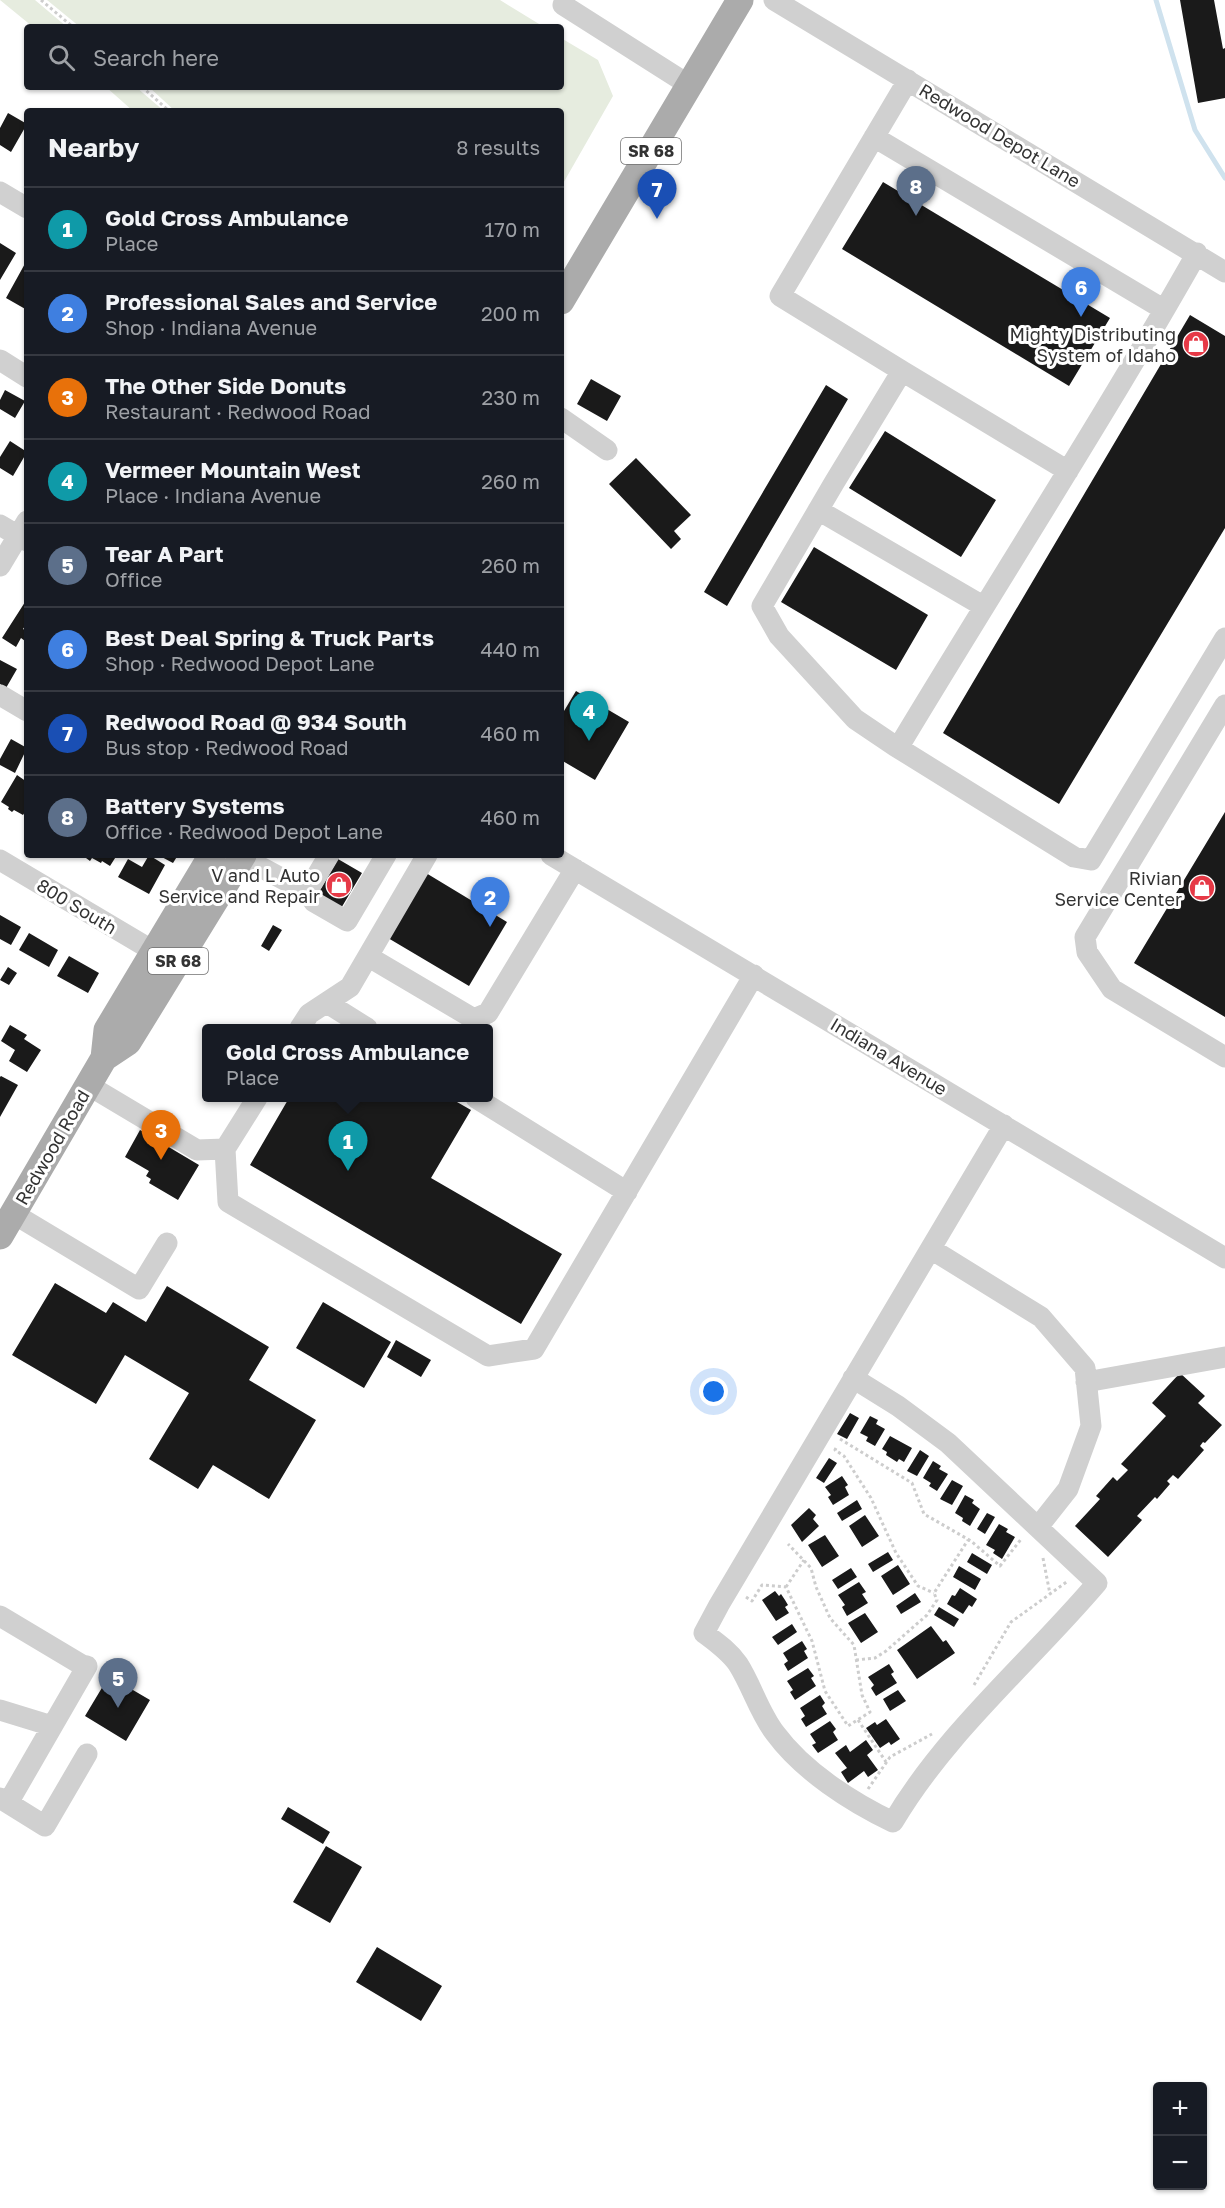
<!DOCTYPE html>
<html lang="en">
<head>
<meta charset="utf-8">
<style>
	body { margin:0; font-family:"Golos Text",sans-serif; background:#242831; color:#f1f3f6 }
	.controls { position:absolute; right:18px; bottom:18px; display:grid; overflow:hidden; border-radius:6px; box-shadow:0 2px 4px #0004 }
	.controls button { width:54px; height:54px; display:grid; place-items:center; padding:0; border:0; border-bottom:2px solid #363941; background:#171b24; color:#f1f3f6; font:30px sans-serif }
	.you { position:absolute; left:714px; top:1392px; width:21px; height:21px; margin:-15px; border:4px solid #fff; border-radius:50%; background:#1a73e8; box-shadow:0 0 0 9px #1a73e833 }
	.badge { display:grid; place-items:center; width:39px; height:39px; border-radius:50%; background:#e63946; color:#fff; font-size:20px; font-weight:700 }
	.pin { position:absolute; translate:-50% -50px; filter:drop-shadow(0 2px 3px #0008) }
	.pin::after { content:''; position:absolute; top:32px; width:21px; height:18px; background:inherit; clip-path:polygon(0 0,100% 0,50% 100%) }
	.popup { position:absolute; left:202px; top:1024px; width:291px; height:78px; box-sizing:border-box; display:grid; place-content:center; border-radius:6px; background:#171b24; filter:drop-shadow(0 2px 4px #0005); font-size:20px; white-space:nowrap; color:#9ea1a6 }
	.popup b { font-size:22px; color:#f1f3f6 }
	.popup::after { content:''; position:absolute; left:50%; top:100%; margin-left:-12px; border:12px solid transparent; border-top-color:#171b24 }
	.list { margin:0; padding:0; list-style:none }
	h2 { display:flex; justify-content:space-between; align-items:center; height:78px; margin:0; padding:0 24px; font-size:26px }
	h2 small { font-size:20px; font-weight:400; color:#9ea1a6 }
	.list li { display:grid; grid-template-columns:39px 1fr auto; gap:18px; align-items:center; box-sizing:border-box; height:84px; padding:0 24px; border-top:2px solid #363941 }
	.list b { display:block; font-size:22px; white-space:nowrap }
	.list p { margin:0; font-size:20px; white-space:nowrap; color:#9ea1a6 }
	.list em { font-size:20px; font-style:normal; color:#9ea1a6 }
	.icon { flex:none; width:33px; height:33px; fill:none; stroke:currentColor; stroke-width:2; stroke-linecap:round; stroke-linejoin:round }
	.map { position:relative; flex:none; width:1225px; height:2208px; overflow:hidden }
	.search { position:absolute; background:#171b24; box-shadow:0 2px 4px #0004; left:24px; top:24px; width:540px; height:66px; display:flex; align-items:center; gap:15px; box-sizing:border-box; padding:0 21px; border-radius:6px; color:#9ea1a6; font-size:22px }
	.panel { position:absolute; background:#171b24; box-shadow:0 2px 4px #0004; left:24px; top:108px; width:540px; height:750px; border-radius:6px }
	.map>svg:first-child { display:block }
	.green { fill:#e6ecdf }
	.lines { fill:none; stroke-linecap:round; stroke-linejoin:round }
	.stream { stroke:#cfe2ee; stroke-width:5 }
	.building { fill:#1a1a1a }
	.path { stroke:#cdcdcd; stroke-width:3; stroke-dasharray:3 3; stroke-linecap:butt }
	.minor { stroke:#d0d0d0; stroke-width:21 }
	.major { stroke:#ababab; stroke-width:27 }
	.labels { text-anchor:middle; dominant-baseline:central; stroke-width:6; stroke-linejoin:round; paint-order:stroke }
	.shield { fill:#fff; stroke:#707070; stroke-width:1.5 }
	.shield-label { font-size:16px; font-weight:bold; fill:#333 }
	.street-label { font-size:18px; fill:#333; stroke:#fff }
	.poi-label { font-size:18px; fill:#333; stroke:#fff; text-anchor:end }
</style>
</head>
<body>
<div class="map">
<svg width="1225" height="2208" viewBox="0 0 1225 2208">
	<rect width="100%" height="100%" fill="#fff"/>
	<path class="green" d="M0,0H35L67,27H33Z
		M47,0H500L544,27H80Z
		M561,38L598,60L613,96L561,187V111H175L149,87H561Z
		M106,87H136L164,111H133Z"/>
	<g class="lines">
		<path class="stream" d="M1156,0L1195,130L1225,178"/>
	</g>
	<path class="building" d="M1180,0H1214L1223,49L1225,48V98L1198,103Z
		M8,113L27,124L11,152L0,145V128Z
		M883,182L1110,318L1069,386L842,249Z
		M0,243L16,253L0,280Z
		M27,260V310L6,298Z
		M1190,315L1225,336V528L1059,804L943,733Z
		M591,379L621,396L607,421L577,404Z
		M826,385L848,399L727,606L704,592Z
		M5,390L25,401L15,418L0,409V400Z
		M885,431L996,500L961,557L849,488Z
		M10,441L27,452L13,476L0,468V457Z
		M636,458L691,515L674,531L681,539L671,549L609,484Z
		M814,547L928,615L896,670L781,602Z
		M27,599V623L23,629L27,631V638L25,641L21,638L16,647L2,638Z
		M0,660L17,669L6,688L0,684Z
		M576,691L629,722L595,780L561,760V716Z
		M11,739L27,748L15,773L0,765V759Z
		M17,775L27,782V814L25,812L23,815L14,810L12,812L8,809L9,807L1,802Z
		M1225,812V1017L1134,963Z
		M87,855H117L110,866L102,861L101,863L92,858L90,861L86,858Z
		M149,855L165,865L149,894L118,877L128,859L142,867Z
		M158,855H178L173,863Z
		M338,859L362,873L340,910L316,897Z
		M426,873L507,922L469,986L388,938Z
		M0,915L21,927L11,945L0,939Z
		M273,925L282,930L269,951L261,946Z
		M29,933L58,950L49,967L19,950Z
		M69,956L99,973L88,993L57,976Z
		M8,967L17,973L9,985L0,980Z
		M10,1025L27,1035L24,1039L41,1050L27,1072L9,1061L15,1050L1,1041Z
		M1,1076L18,1085L0,1117V1077Z
		M289,1098H450L471,1110L431,1178L562,1254L521,1324L250,1165Z
		M140,1130L199,1165L178,1200L149,1183L151,1179L146,1176L149,1171L125,1157Z
		M55,1283L106,1313L113,1302L146,1322L167,1286L269,1347L249,1380L316,1420L269,1499L213,1465L198,1489L149,1459L189,1393L125,1355L96,1404L12,1355Z
		M323,1302L391,1342L364,1388L296,1348Z
		M396,1340L431,1360L421,1377L387,1357Z
		M1180,1373L1205,1396L1198,1403L1222,1425L1205,1443L1203,1442L1200,1446L1204,1450L1178,1479L1173,1475L1167,1481L1170,1484L1157,1499L1155,1497L1137,1516L1142,1520L1108,1557L1075,1526L1100,1499L1096,1496L1113,1477L1117,1481L1128,1470L1121,1464L1166,1416L1152,1403Z
		M850,1413L859,1418L847,1439L837,1434Z
		M870,1416L878,1420L876,1424L885,1429L875,1446L866,1441L868,1437L860,1433Z
		M890,1436L912,1448L904,1462L899,1459L897,1462L886,1455L887,1452L882,1449Z
		M920,1450L929,1456L917,1476L907,1471Z
		M829,1458L837,1463L824,1483L816,1478Z
		M933,1461L941,1466L939,1469L948,1474L937,1491L929,1486L931,1483L923,1478Z
		M842,1476L848,1485L845,1487L849,1495L833,1505L828,1497L831,1495L825,1487Z
		M952,1480L963,1486L952,1505L940,1499Z
		M965,1495L974,1500L972,1503L980,1509L970,1526L962,1521L963,1518L955,1513Z
		M857,1500L862,1509L842,1521L837,1513Z
		M809,1508L816,1515L813,1519L819,1526L802,1542L791,1525Z
		M987,1513L995,1517L985,1534L977,1529Z
		M865,1515L879,1536L862,1547L849,1526Z
		M999,1524L1008,1529L1006,1532L1015,1537L1002,1559L993,1553L995,1550L986,1545Z
		M825,1535L839,1556L822,1567L808,1545Z
		M888,1552L893,1560L873,1572L868,1564Z
		M972,1553L992,1565L987,1574L967,1562Z
		M898,1565L910,1584L893,1595L881,1576Z
		M959,1566L981,1579L975,1590L953,1577Z
		M851,1568L857,1577L838,1589L832,1580Z
		M859,1582L866,1592L862,1594L868,1603L847,1616L842,1607L845,1605L838,1595Z
		M960,1588L977,1599L972,1607L969,1605L963,1614L947,1604L952,1595L955,1596Z
		M775,1591L779,1596L781,1594L785,1600L788,1605L785,1607L789,1613L776,1621L762,1600Z
		M915,1593L921,1602L901,1614L896,1606Z
		M939,1607L959,1619L954,1627L934,1615Z
		M865,1613L878,1632L861,1643L848,1623Z
		M792,1624L797,1632L778,1645L772,1637Z
		M931,1626L943,1642L946,1640L955,1653L917,1679L897,1650Z
		M802,1641L807,1649L804,1651L808,1658L788,1671L784,1664L788,1661L783,1653Z
		M889,1664L894,1672L891,1674L897,1683L876,1696L871,1688L874,1685L868,1677Z
		M808,1668L814,1676L811,1678L816,1686L795,1700L790,1692L793,1690L787,1681Z
		M109,1676L150,1700L126,1741L85,1716Z
		M898,1690L906,1701L890,1711L883,1699Z
		M820,1695L825,1703L822,1706L827,1714L806,1727L801,1719L805,1716L800,1708Z
		M886,1719L900,1739L891,1745L889,1742L880,1748L866,1728L875,1722L877,1725Z
		M830,1721L836,1729L833,1732L838,1740L818,1753L812,1745L816,1743L810,1734Z
		M866,1740L873,1750L867,1755L878,1770L868,1777L864,1771L848,1783L841,1772L847,1768L835,1753L846,1745L850,1752Z
		M288,1807L330,1832L323,1844L281,1819Z
		M326,1846L362,1867L330,1923L293,1902Z
		M377,1947L442,1986L421,2021L356,1982Z"/>
	<g class="lines">
		<path class="path" d="M41,0L73,27
			M142,87L169,111
			M840,1439L912,1483L924,1514L971,1541L1000,1566L1022,1538
			M836,1448L835,1450L844,1456L871,1498L896,1553L918,1586L934,1593
			M1043,1558L1050,1594
			M786,1587L804,1560
			M746,1597L752,1601L762,1585L786,1587L812,1641L825,1691L848,1726L870,1712L862,1695L854,1645L830,1618L816,1587L811,1568L788,1544
			M856,1660L875,1658L886,1651L927,1615L937,1600L934,1593L968,1540
			M974,1685L1011,1622L1068,1581
			M858,1720L886,1762
			M868,1789L890,1757L932,1734"/>
		<path class="minor" d="M565,0L563,5L689,85
			M774,0L1225,272
			M908,80L780,296L902,371L834,483L762,606L779,636L855,719L895,746L1074,857L1091,860L1225,638
			M874,137L1163,309
			M0,192L27,208
			M0,360L27,377
			M902,371L1068,471
			M561,418L607,450
			M818,510L983,606
			M0,525L27,541
			M0,566L27,521
			M0,695L27,711
			M1225,705L1085,937L1087,952L1112,989L1225,1057
			M898,748C997,583 1102,421 1197,253
			M551,855L1225,1258
			M242,857L307,892L329,855
			M0,860L155,952
			M307,892L314,902L347,921L386,855
			M369,957L474,1019L488,1013L575,869
			M327,1003L367,1028
			M300,1028L309,1014L350,987L427,855
			M88,1085L197,1150L225,1149
			M257,1098L225,1149L228,1202L488,1356L534,1349L754,975
			M476,1098L627,1192
			M14,1214L139,1289L167,1243
			M931,1249L1041,1317L1085,1368L1091,1426L1068,1489L1038,1527
			M853,1378L898,1406L948,1443L1097,1583C1029,1663 947,1731 893,1822C851,1802 803,1771 775,1733C759,1712 752,1686 738,1664C729,1651 716,1642 704,1633L719,1605C814,1445 909,1285 1004,1125
			M1086,1382L1225,1357
			M0,1616L82,1665L87,1666L8,1803L0,1798
			M0,1710L52,1726
			M8,1803L45,1826L87,1754"/>
		<path class="major" d="M561,301L740,0
			M104,1058L128,1042L243,855
			M0,1236L104,1058L107,1030L212,855"/>
	</g>
	<defs>
		<g id="shop-disc" transform="scale(1.35)"><circle r="9.5" fill="#e63946" stroke="#fff"/><path d="M-5-2.5h2.3a2.7 3.5 0 0 1 5.4 0H5L5.5 6h-11ZM-1.5-2.5h3a1.5 2.3 0 0 0-3 0Z" fill="#fff"/></g>
	</defs>
	<g fill-rule="evenodd">
		<use href="#shop-disc" x="1196" y="344"/>
		<use href="#shop-disc" x="339" y="885"/>
		<use href="#shop-disc" x="1202" y="888"/>
	</g>
	<g class="labels">
		<g class="shield">
			<rect x="621" y="138" width="60" height="26" rx="4.5"/>
			<rect x="148" y="948" width="60" height="26" rx="4.5"/>
		</g>
		<g class="shield-label">
			<text x="651" y="151">SR 68</text>
			<text x="178" y="961">SR 68</text>
		</g>
		<g class="street-label">
			<text transform="translate(1000 135) rotate(31)">Redwood Depot Lane</text>
			<text transform="translate(77 906) rotate(31)">800 South</text>
			<text transform="translate(889 1056) rotate(31)">Indiana Avenue</text>
			<text transform="translate(52 1147) rotate(-60)">Redwood Road</text>
		</g>
		<g class="poi-label">
			<text x="1176" y="334">Mighty Distributing<tspan x="1176" dy="21">System of Idaho</tspan></text>
			<text x="320" y="875">V and L Auto<tspan x="320" dy="21">Service and Repair</tspan></text>
			<text x="1182" y="878">Rivian<tspan x="1182" dy="21">Service Center</tspan></text>
		</g>
	</g>
</svg>
<div class="controls">
<button>+</button>
<button>−</button>
</div>
<div class="you"></div>
<div class="pin badge" style="left:348px;top:1171px;background:#0f9aa8">1</div>
<div class="popup"><b>Gold Cross Ambulance</b>Place</div>
<div class="pin badge" style="left:490px;top:927px;background:#3f7fe0">2</div>
<div class="pin badge" style="left:161px;top:1160px;background:#e8710a">3</div>
<div class="pin badge" style="left:589px;top:741px;background:#0f9aa8">4</div>
<div class="pin badge" style="left:118px;top:1708px;background:#5c6f8a">5</div>
<div class="pin badge" style="left:1081px;top:317px;background:#3f7fe0">6</div>
<div class="pin badge" style="left:657px;top:219px;background:#1a4fb4">7</div>
<div class="pin badge" style="left:916px;top:216px;background:#5c6f8a">8</div>
<div class="search"><svg class="icon" aria-label="search" viewBox="0 0 24 24"><circle cx="10" cy="10" r="6"/><path d="M15 15l6 6"/></svg>Search here</div>
<section class="panel">
<h2>Nearby<small>8 results</small></h2>
<ul class="list">
<li><span class="badge" style="background:#0f9aa8">1</span><div><b>Gold Cross Ambulance</b><p>Place</p></div><em>170 m</em></li>
<li><span class="badge" style="background:#3f7fe0">2</span><div><b>Professional Sales and Service</b><p>Shop · Indiana Avenue</p></div><em>200 m</em></li>
<li><span class="badge" style="background:#e8710a">3</span><div><b>The Other Side Donuts</b><p>Restaurant · Redwood Road</p></div><em>230 m</em></li>
<li><span class="badge" style="background:#0f9aa8">4</span><div><b>Vermeer Mountain West</b><p>Place · Indiana Avenue</p></div><em>260 m</em></li>
<li><span class="badge" style="background:#5c6f8a">5</span><div><b>Tear A Part</b><p>Office</p></div><em>260 m</em></li>
<li><span class="badge" style="background:#3f7fe0">6</span><div><b>Best Deal Spring &amp; Truck Parts</b><p>Shop · Redwood Depot Lane</p></div><em>440 m</em></li>
<li><span class="badge" style="background:#1a4fb4">7</span><div><b>Redwood Road @ 934 South</b><p>Bus stop · Redwood Road</p></div><em>460 m</em></li>
<li><span class="badge" style="background:#5c6f8a">8</span><div><b>Battery Systems</b><p>Office · Redwood Depot Lane</p></div><em>460 m</em></li>
</ul>
</section>
</div>
</body>
</html>
